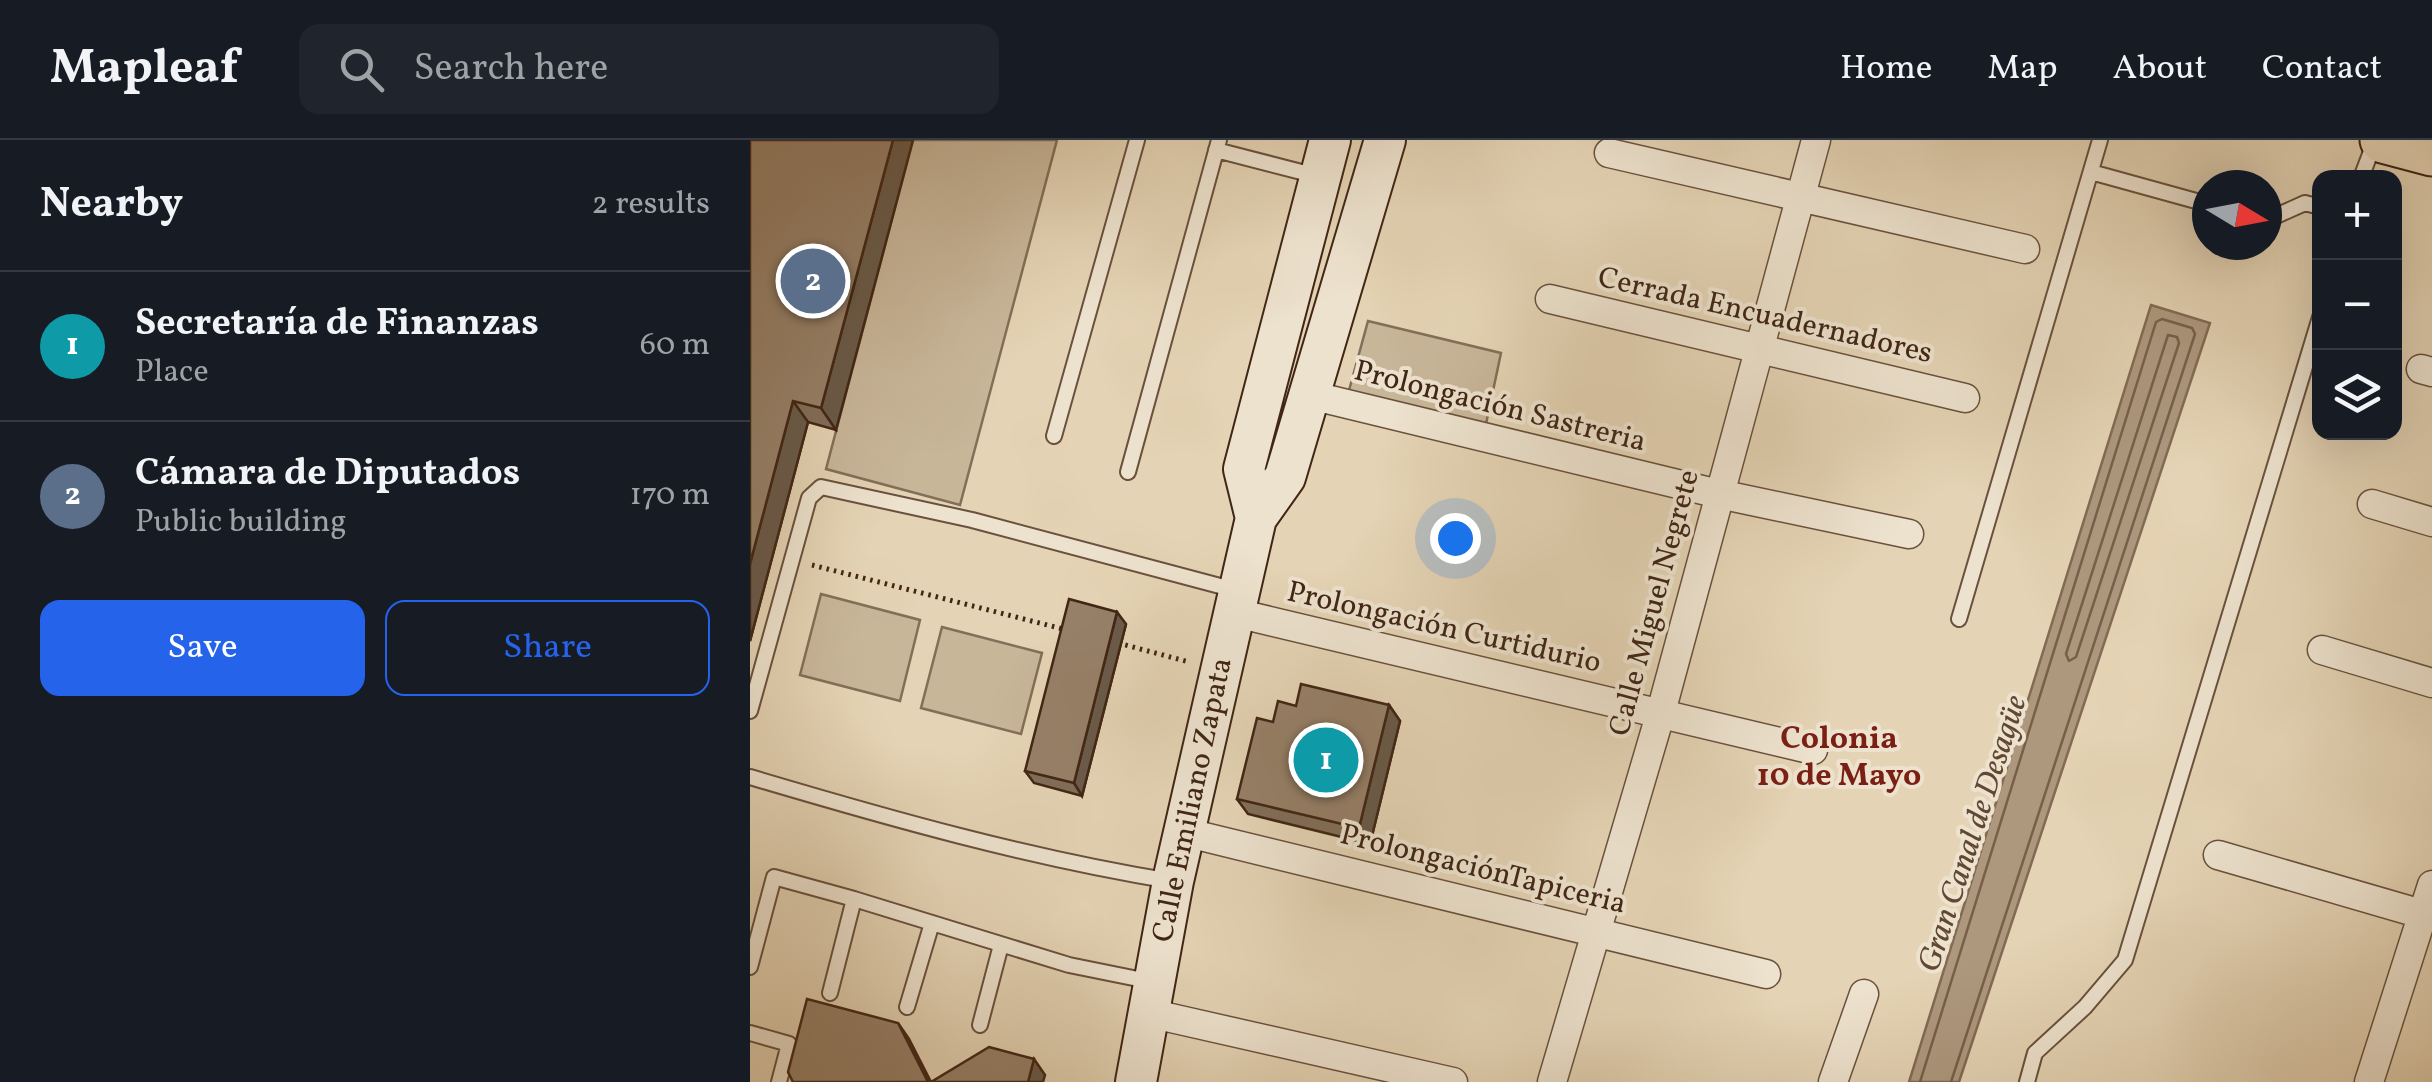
<!DOCTYPE html>
<html lang="en">
<head>
<meta charset="utf-8">
<style>
	body { margin:0; font-family:Vollkorn,serif; background:#20242c; color:#f1f3f6 }
	.controls { position:absolute; right:30px; top:30px; display:grid; overflow:hidden; border-radius:20px; box-shadow:0 10px 40px #0002 }
	.controls button { width:90px; height:90px; display:grid; place-items:center; padding:0; border:0; border-bottom:2px solid #363941; background:#171b24; color:#f1f3f6; font:50px sans-serif }
	.compass { position:absolute; left:1442px; top:30px; width:90px; height:90px; border-radius:50%; background:#171b24; box-shadow:0 10px 40px #0002; rotate:100deg }
	.you { position:absolute; left:705px; top:398px; width:35px; height:35px; margin:-25px; border:8px solid #fff; border-radius:50%; background:#1a73e8; box-shadow:0 0 0 15px #1a73e833 }
	.badge { display:grid; place-items:center; width:65px; height:65px; border-radius:50%; background:#2563eb; color:#fff; font-size:32px; font-weight:700 }
	.pin { position:absolute; translate:-50% -50%; border:5px solid #fff; box-shadow:0 2px 10px #0006 }
	.list { margin:0; padding:0; list-style:none }
	h2 { display:flex; justify-content:space-between; align-items:center; height:130px; margin:0; padding:0 40px; font-size:42px }
	h2 small { font-size:32px; font-weight:400; color:#9ea1a6 }
	.list li { display:grid; grid-template-columns:65px 1fr auto; gap:30px; align-items:center; box-sizing:border-box; height:150px; padding:0 40px; border-top:2px solid #363941 }
	.list b { display:block; font-size:38px; white-space:nowrap }
	.list p { margin:0; font-size:32px; white-space:nowrap; color:#9ea1a6 }
	.list em { font-size:32px; font-style:normal; color:#9ea1a6 }
	.actions { display:flex; gap:20px; padding:30px 40px }
	.actions a { flex:1; padding:22px 0; border:2px solid #2563eb; border-radius:20px; text-align:center; font-size:35px; color:#2563eb }
	.actions .main { background:#2563eb; color:#fff }
	.icon { flex:none; width:55px; height:55px; fill:none; stroke:currentColor; stroke-width:2; stroke-linecap:round; stroke-linejoin:round }
	.map { position:relative; flex:none; width:1682px; height:942px; overflow:hidden }
	header { display:flex; align-items:center; gap:60px; box-sizing:border-box; height:140px; padding:0 50px; background:#171b24; border-bottom:2px solid #363941 }
	header strong { font-size:48px }
	nav { display:flex; gap:55px; margin-inline-start:auto; font-size:35px }
	.search { width:700px; height:90px; background:#20242c; display:flex; align-items:center; gap:25px; box-sizing:border-box; padding:0 35px; border-radius:20px; color:#9ea1a6; font-size:38px }
	main { display:flex }
	aside { flex:1; background:#171b24 }
	.map>svg:first-child { display:block }
	.green { fill:#c8b699; stroke:#846e57; stroke-width:2.5 }
	.water { fill:#ad987e; stroke:#826a54; stroke-width:2.5 }
	.lines { fill:none; stroke-linecap:round; stroke-linejoin:round }
	.shore { stroke:#775f4a; stroke-width:2.5 }
	.lane-casing { stroke:#6a513d; stroke-width:18 }
	.street-casing { stroke:#6a513d; stroke-width:31 }
	.secondary-casing { stroke:#412615; stroke-width:44 }
	.primary-casing { stroke:#412615; stroke-width:49 }
	.path { stroke:#412615; stroke-width:5; stroke-dasharray:2.5 5; stroke-linecap:butt }
	.lane { stroke:#ede2ce; stroke-width:14 }
	.street { stroke:#ede2ce; stroke-width:28 }
	.secondary { stroke:#ede2ce; stroke-width:40 }
	.primary { stroke:#e4d3b4; stroke-width:45 }
	.wall { fill:#816e59; stroke:#412615; stroke-width:2.5 }
	.shaded-wall { fill:#695a49; stroke:#412615; stroke-width:2.5 }
	.building { fill:#968068; stroke:#412615; stroke-width:2.5 }
	.labels { text-anchor:middle; dominant-baseline:central; stroke-width:8; stroke-linejoin:round; paint-order:stroke }
	.street-label { font-size:30px; fill:#412615; stroke:#ede2ce }
	.neighbourhood-label { font-size:32px; font-weight:bold; fill:#7a1f14; stroke:#ede2ce }
	.water-label { font-size:32px; font-style:italic; fill:#614834; stroke:#ede2ce }
</style>
</head>
<body>
<header>
<strong>Mapleaf</strong>
<div class="search"><svg class="icon" aria-label="search" viewBox="0 0 24 24"><circle cx="10" cy="10" r="6"/><path d="M15 15l6 6"/></svg>Search here</div>
<nav><a>Home</a><a>Map</a><a>About</a><a>Contact</a></nav>
</header>
<main>
<aside>
<h2>Nearby<small>2 results</small></h2>
<ul class="list">
<li><span class="badge" style="background:#0f9aa8">1</span><div><b>Secretaría de Finanzas</b><p>Place</p></div><em>60 m</em></li>
<li><span class="badge" style="background:#5c6f8a">2</span><div><b>Cámara de Diputados</b><p>Public building</p></div><em>170 m</em></li>
</ul>
<div class="actions"><a class="main">Save</a><a>Share</a></div>
</aside>
<div class="map">
<svg width="1682" height="942" viewBox="0 0 1682 942">
	<rect width="100%" height="100%" fill="#e4d3b4"/>
	<filter id="stains"><feTurbulence type="fractalNoise" baseFrequency=".002" numOctaves="4"/><feColorMatrix values="0 0 0 0 .2 0 0 0 0 .09 0 0 0 0 .02 0 0 0 .5 -.17"/></filter>
	<radialGradient id="worn" r=".72"><stop offset=".6" stop-color="#630" stop-opacity="0"/><stop offset="1" stop-color="#630" stop-opacity=".3"/></radialGradient>
	<path class="green" d="M163,0H307L210,365L76,329Z
		M618,181L751,213L736,284L598,254Z
		M71,454L170,480L150,561L50,535Z
		M192,487L292,513L271,594L171,568Z"/>
	<path class="water" d="M1401,165L1460,183L1209,942H1159Z"/>
	<g class="lines">
		<path class="shore" d="M1418,195L1427,197L1429,203L1326,517L1319,521L1316,514Z
			M1170,942L1406,182L1412,179L1442,188L1445,194L1201,942"/>
		<g class="lane-casing">
			<path id="lane" d="M466,10L567,36
				M1341,32L1457,64
				M1611,38L1625,1
				M1517,80L1555,63L1570,67
				M304,296L387,0
				M378,332L469,0
				M1209,479L1350,0
				M0,571L59,358L71,347L222,380L485,450
				M0,637C138,678 279,718 421,741
				M0,827L24,737L104,759
				M80,853L104,759L319,825L403,842
				M157,867L182,783
				M230,885L251,805
				M0,893L39,904L29,942
				M1277,942L1285,913L1335,867L1375,820L1570,177"/>
		</g>
		<g class="street-casing">
			<path id="street" d="M859,13L1275,109
				M800,159L1215,258
				M1671,229L1682,232
				M560,255L969,354L1159,394
				M1622,364L1682,382
				M486,473L1063,610
				M1572,510L1682,543
				M434,692L1016,834
				M1468,715L1682,777
				M399,873L703,942
				M802,942L911,572L1066,0
				M1083,942L1114,854
				M1619,942L1682,745"/>
		</g>
		<g class="secondary-casing">
			<path id="secondary" d="M506,378L494,329L580,0
				M386,942L423,741L506,378L535,337L635,0"/>
		</g>
		<g class="primary-casing">
			<path id="primary" d="M1633,0L1682,13"/>
		</g>
		<path class="path" d="M62,425L313,489
			M368,503L439,522"/>
		<use href="#lane" class="lane"/>
		<use href="#street" class="street"/>
		<use href="#secondary" class="secondary"/>
		<use href="#primary" class="primary"/>
	</g>
	<path class="wall" d="M0,0L86,290L58,282L0,501Z
		M376,484L332,656L284,643L275,631Z
		M639,565L650,581L620,704L498,674L487,659L523,582L546,566Z"/>
	<path class="shaded-wall" d="M143,0H163L86,290L71,268Z
		M43,261L58,282L0,501V424Z
		M367,472L376,484L332,656L324,643Z
		M639,565L650,581L620,704L609,688Z
		M148,883L159,899L181,942H178Z
		M284,919L295,935L293,942H278Z"/>
	<path class="building" d="M0,0H143L71,268L43,261L0,424Z
		M319,459L367,472L324,643L275,631Z
		M551,544L639,565L609,688L487,659L507,578L523,582L528,561L546,566Z
		M57,859L148,883L178,942H43L38,932Z
		M239,907L284,919L278,942H181Z"/>
	<g class="labels">
		<g class="street-label">
			<text transform="translate(1015 176) rotate(13)">Cerrada Encuadernadores</text>
			<text transform="translate(750 267) rotate(14)">Prolongación Sastreria</text>
			<text transform="translate(905 463) rotate(-75)">Calle Miguel Negrete</text>
			<text transform="translate(694 488) rotate(13)">Prolongación Curtidurio</text>
			<text transform="translate(443 660) rotate(-78)">Calle Emiliano Zapata</text>
			<text transform="translate(733 730) rotate(14)">ProlongaciónTapiceria</text>
		</g>
		<g class="neighbourhood-label">
			<text x="1089" y="600">Colonia<tspan x="1089" dy="37">10 de Mayo</tspan></text>
		</g>
		<g class="water-label">
			<text transform="translate(1224 694) rotate(-72)">Gran Canal de Desagüe</text>
		</g>
	</g>
	<rect width="100%" height="100%" filter="url(#stains)"/>
	<rect width="100%" height="100%" fill="url(#worn)"/>
</svg>
<div class="controls">
<button>+</button>
<button>−</button>
<button><svg class="icon" aria-label="layers" viewBox="0 0 24 24"><path d="M12 4l9 5-9 5-9-5zM3 14l9 5 9-5"/></svg></button>
</div>
<svg class="compass" viewBox="-18 -18 36 36"><path d="M0-13l5 13h-10z" fill="#e53935"/><path d="M0 13l5-13h-10z" fill="#9ea1a6"/></svg>
<div class="you"></div>
<div class="pin badge" style="left:576px;top:620px;background:#0f9aa8">1</div>
<div class="pin badge" style="left:63px;top:141px;background:#5c6f8a">2</div>
</div>
</main>
</body>
</html>
